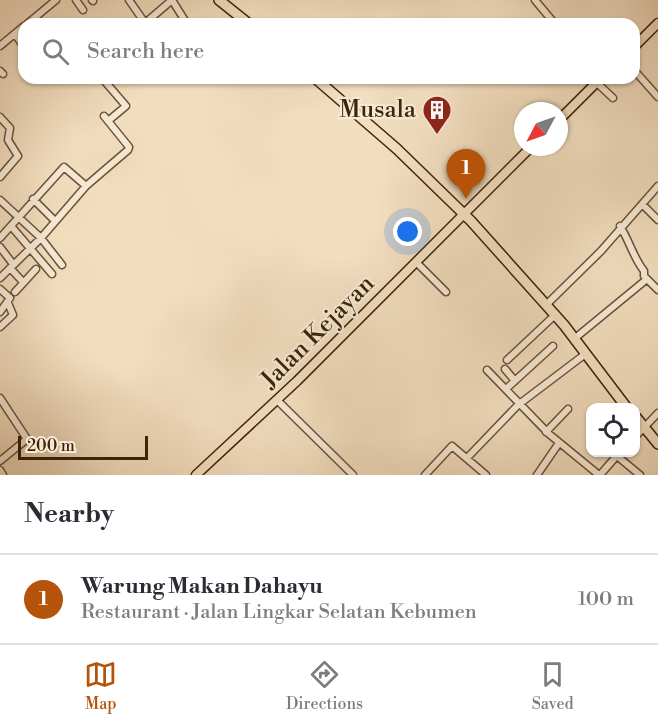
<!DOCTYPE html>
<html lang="en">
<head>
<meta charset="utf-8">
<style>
	body { margin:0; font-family:"Libre Bodoni",serif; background:#f2f2f3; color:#2b2b33 }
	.controls { position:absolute; right:18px; bottom:18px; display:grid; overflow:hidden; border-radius:12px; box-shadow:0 2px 4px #0004 }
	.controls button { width:54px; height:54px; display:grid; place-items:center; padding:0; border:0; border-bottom:2px solid #e1e1e2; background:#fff; color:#2b2b33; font:30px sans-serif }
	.compass { position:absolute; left:514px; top:102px; width:54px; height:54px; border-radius:50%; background:#fff; box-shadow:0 2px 4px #0004; rotate:229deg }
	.scale { position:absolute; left:18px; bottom:15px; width:130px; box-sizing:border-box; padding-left:6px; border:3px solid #3c2408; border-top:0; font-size:16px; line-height:21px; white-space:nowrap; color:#3c2408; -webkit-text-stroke:4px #f7e9d5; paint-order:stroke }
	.you { position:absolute; left:408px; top:232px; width:21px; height:21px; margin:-15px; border:4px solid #fff; border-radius:50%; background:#1a73e8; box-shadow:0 0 0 9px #1a73e833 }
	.badge { display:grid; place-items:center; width:39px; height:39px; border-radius:50%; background:#b45309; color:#fff; font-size:20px; font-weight:700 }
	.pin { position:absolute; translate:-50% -50px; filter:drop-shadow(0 2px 3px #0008) }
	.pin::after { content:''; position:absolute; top:32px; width:21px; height:18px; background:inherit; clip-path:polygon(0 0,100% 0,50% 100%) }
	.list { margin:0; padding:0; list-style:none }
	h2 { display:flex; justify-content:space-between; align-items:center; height:78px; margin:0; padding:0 24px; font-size:26px }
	h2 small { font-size:20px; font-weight:400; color:#7c7c81 }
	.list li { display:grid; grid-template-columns:39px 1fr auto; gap:18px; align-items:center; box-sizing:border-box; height:90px; padding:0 24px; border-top:2px solid #e1e1e2 }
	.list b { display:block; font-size:22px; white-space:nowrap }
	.list p { margin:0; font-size:20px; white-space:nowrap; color:#7c7c81 }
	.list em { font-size:20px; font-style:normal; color:#7c7c81 }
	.icon { flex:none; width:33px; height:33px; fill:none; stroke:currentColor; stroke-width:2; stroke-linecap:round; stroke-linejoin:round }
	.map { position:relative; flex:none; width:658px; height:475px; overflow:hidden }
	.search { position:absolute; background:#fff; box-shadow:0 2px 4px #0004; left:18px; right:18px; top:18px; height:66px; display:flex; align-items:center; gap:15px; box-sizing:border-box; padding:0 21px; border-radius:18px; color:#7c7c81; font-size:22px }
	.sheet { height:168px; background:#fff }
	nav { display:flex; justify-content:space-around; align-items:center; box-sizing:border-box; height:84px; border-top:2px solid #e1e1e2; background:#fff; font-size:16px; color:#7c7c81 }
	nav a { display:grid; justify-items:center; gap:3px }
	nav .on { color:#b45309 }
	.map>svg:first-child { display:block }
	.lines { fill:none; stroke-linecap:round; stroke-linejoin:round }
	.minor-casing { stroke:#6a5236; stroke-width:9 }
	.major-casing { stroke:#3c2408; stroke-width:11 }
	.highway-casing { stroke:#3c2408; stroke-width:12 }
	.minor { stroke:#f7e9d5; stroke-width:6 }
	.major { stroke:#f2ddbf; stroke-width:8 }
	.highway { stroke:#f2ddbf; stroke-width:9 }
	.labels { text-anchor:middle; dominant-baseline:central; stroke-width:4.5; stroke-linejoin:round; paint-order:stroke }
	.poi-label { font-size:24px; fill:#3c2408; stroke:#f7e9d5; text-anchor:end }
	.street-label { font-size:24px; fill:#3c2408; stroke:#f7e9d5 }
</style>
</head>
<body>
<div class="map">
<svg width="658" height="475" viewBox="0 0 658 475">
	<rect width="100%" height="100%" fill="#f2ddbf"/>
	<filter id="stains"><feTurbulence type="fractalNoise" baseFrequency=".00333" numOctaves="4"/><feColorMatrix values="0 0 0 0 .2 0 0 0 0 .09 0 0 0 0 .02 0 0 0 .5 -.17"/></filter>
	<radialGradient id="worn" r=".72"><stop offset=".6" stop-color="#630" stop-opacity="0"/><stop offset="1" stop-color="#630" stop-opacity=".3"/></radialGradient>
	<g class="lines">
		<g class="minor-casing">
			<path id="minor" d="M76,0L83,10
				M92,0L93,1
				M129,0L145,23
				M172,0L187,24
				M535,0L555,24
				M27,24L56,0
				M144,24L172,0
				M15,34L24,47
				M0,46L24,26
				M634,70L658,97
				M0,71L3,74
				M102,78L126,106L108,121
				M597,83L613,98
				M0,117L10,128L8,140L18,156L0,177
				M33,199L55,221
				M0,200L41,238L62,265
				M642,204L658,220
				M11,226L52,274
				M620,226C630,242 633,257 644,271V276L658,290
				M0,238L64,167L86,186
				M0,247L13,264
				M416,262L446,292
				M10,268L23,282
				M0,278L41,238L86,186L128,150L129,147L104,116
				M0,289L10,298L0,312
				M15,292L36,269
				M546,305L601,251L658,186
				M0,327L13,315L8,303
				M574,339L647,279
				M507,360L555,315
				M505,369L515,381
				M487,370L549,434L599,475
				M506,389L553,346
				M0,398L27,439L0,461
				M277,400L353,475
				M546,432L568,409
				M636,436L658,413
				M617,456L640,475
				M467,458L518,405L584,355
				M0,470L3,475
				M425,475L452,446L486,475
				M537,475L559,443
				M600,475L620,452"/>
		</g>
		<g class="major-casing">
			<path id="major" d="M634,47L658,23
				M559,120L601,78
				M196,475L297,381L531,147"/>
		</g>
		<g class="highway-casing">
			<path id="highway" d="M219,0L249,24
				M315,78L397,149L471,221L564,325L627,408
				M636,417L658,444"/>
		</g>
		<use href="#minor" class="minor"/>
		<use href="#major" class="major"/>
		<use href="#highway" class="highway"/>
	</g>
	<defs>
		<g id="building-pin" transform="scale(1.5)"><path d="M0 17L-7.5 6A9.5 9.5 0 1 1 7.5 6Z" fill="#8f2418" stroke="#f7e9d5"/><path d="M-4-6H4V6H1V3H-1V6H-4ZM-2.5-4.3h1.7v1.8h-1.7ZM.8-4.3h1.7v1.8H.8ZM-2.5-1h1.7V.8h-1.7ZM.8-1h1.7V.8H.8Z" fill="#fff"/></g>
	</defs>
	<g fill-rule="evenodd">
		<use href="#building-pin" x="437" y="110"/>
	</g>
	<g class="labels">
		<g class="poi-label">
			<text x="416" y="110">Musala</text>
		</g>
		<g class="street-label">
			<text transform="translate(318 332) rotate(-45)">Jalan Kejayan</text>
		</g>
	</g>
	<rect width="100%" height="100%" filter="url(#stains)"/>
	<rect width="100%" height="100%" fill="url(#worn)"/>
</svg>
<div class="controls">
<button><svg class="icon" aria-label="locate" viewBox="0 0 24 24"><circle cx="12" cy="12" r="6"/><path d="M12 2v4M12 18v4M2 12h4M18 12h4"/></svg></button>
</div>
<svg class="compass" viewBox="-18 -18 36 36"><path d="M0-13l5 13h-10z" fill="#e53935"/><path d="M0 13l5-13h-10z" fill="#7c7c81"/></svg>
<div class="scale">200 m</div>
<div class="you"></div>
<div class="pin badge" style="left:466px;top:199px">1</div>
<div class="search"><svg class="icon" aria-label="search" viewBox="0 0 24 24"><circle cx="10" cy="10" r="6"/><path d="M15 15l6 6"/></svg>Search here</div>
</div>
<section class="sheet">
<h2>Nearby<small></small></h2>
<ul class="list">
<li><span class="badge">1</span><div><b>Warung Makan Dahayu</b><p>Restaurant · Jalan Lingkar Selatan Kebumen</p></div><em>100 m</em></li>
</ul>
</section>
<nav>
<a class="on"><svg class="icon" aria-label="map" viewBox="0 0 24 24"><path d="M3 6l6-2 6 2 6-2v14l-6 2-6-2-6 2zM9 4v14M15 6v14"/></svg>Map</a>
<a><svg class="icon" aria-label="directions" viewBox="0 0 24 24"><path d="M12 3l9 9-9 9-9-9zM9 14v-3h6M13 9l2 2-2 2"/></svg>Directions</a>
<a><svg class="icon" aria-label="saved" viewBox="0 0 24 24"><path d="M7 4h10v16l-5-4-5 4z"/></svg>Saved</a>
</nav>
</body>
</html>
